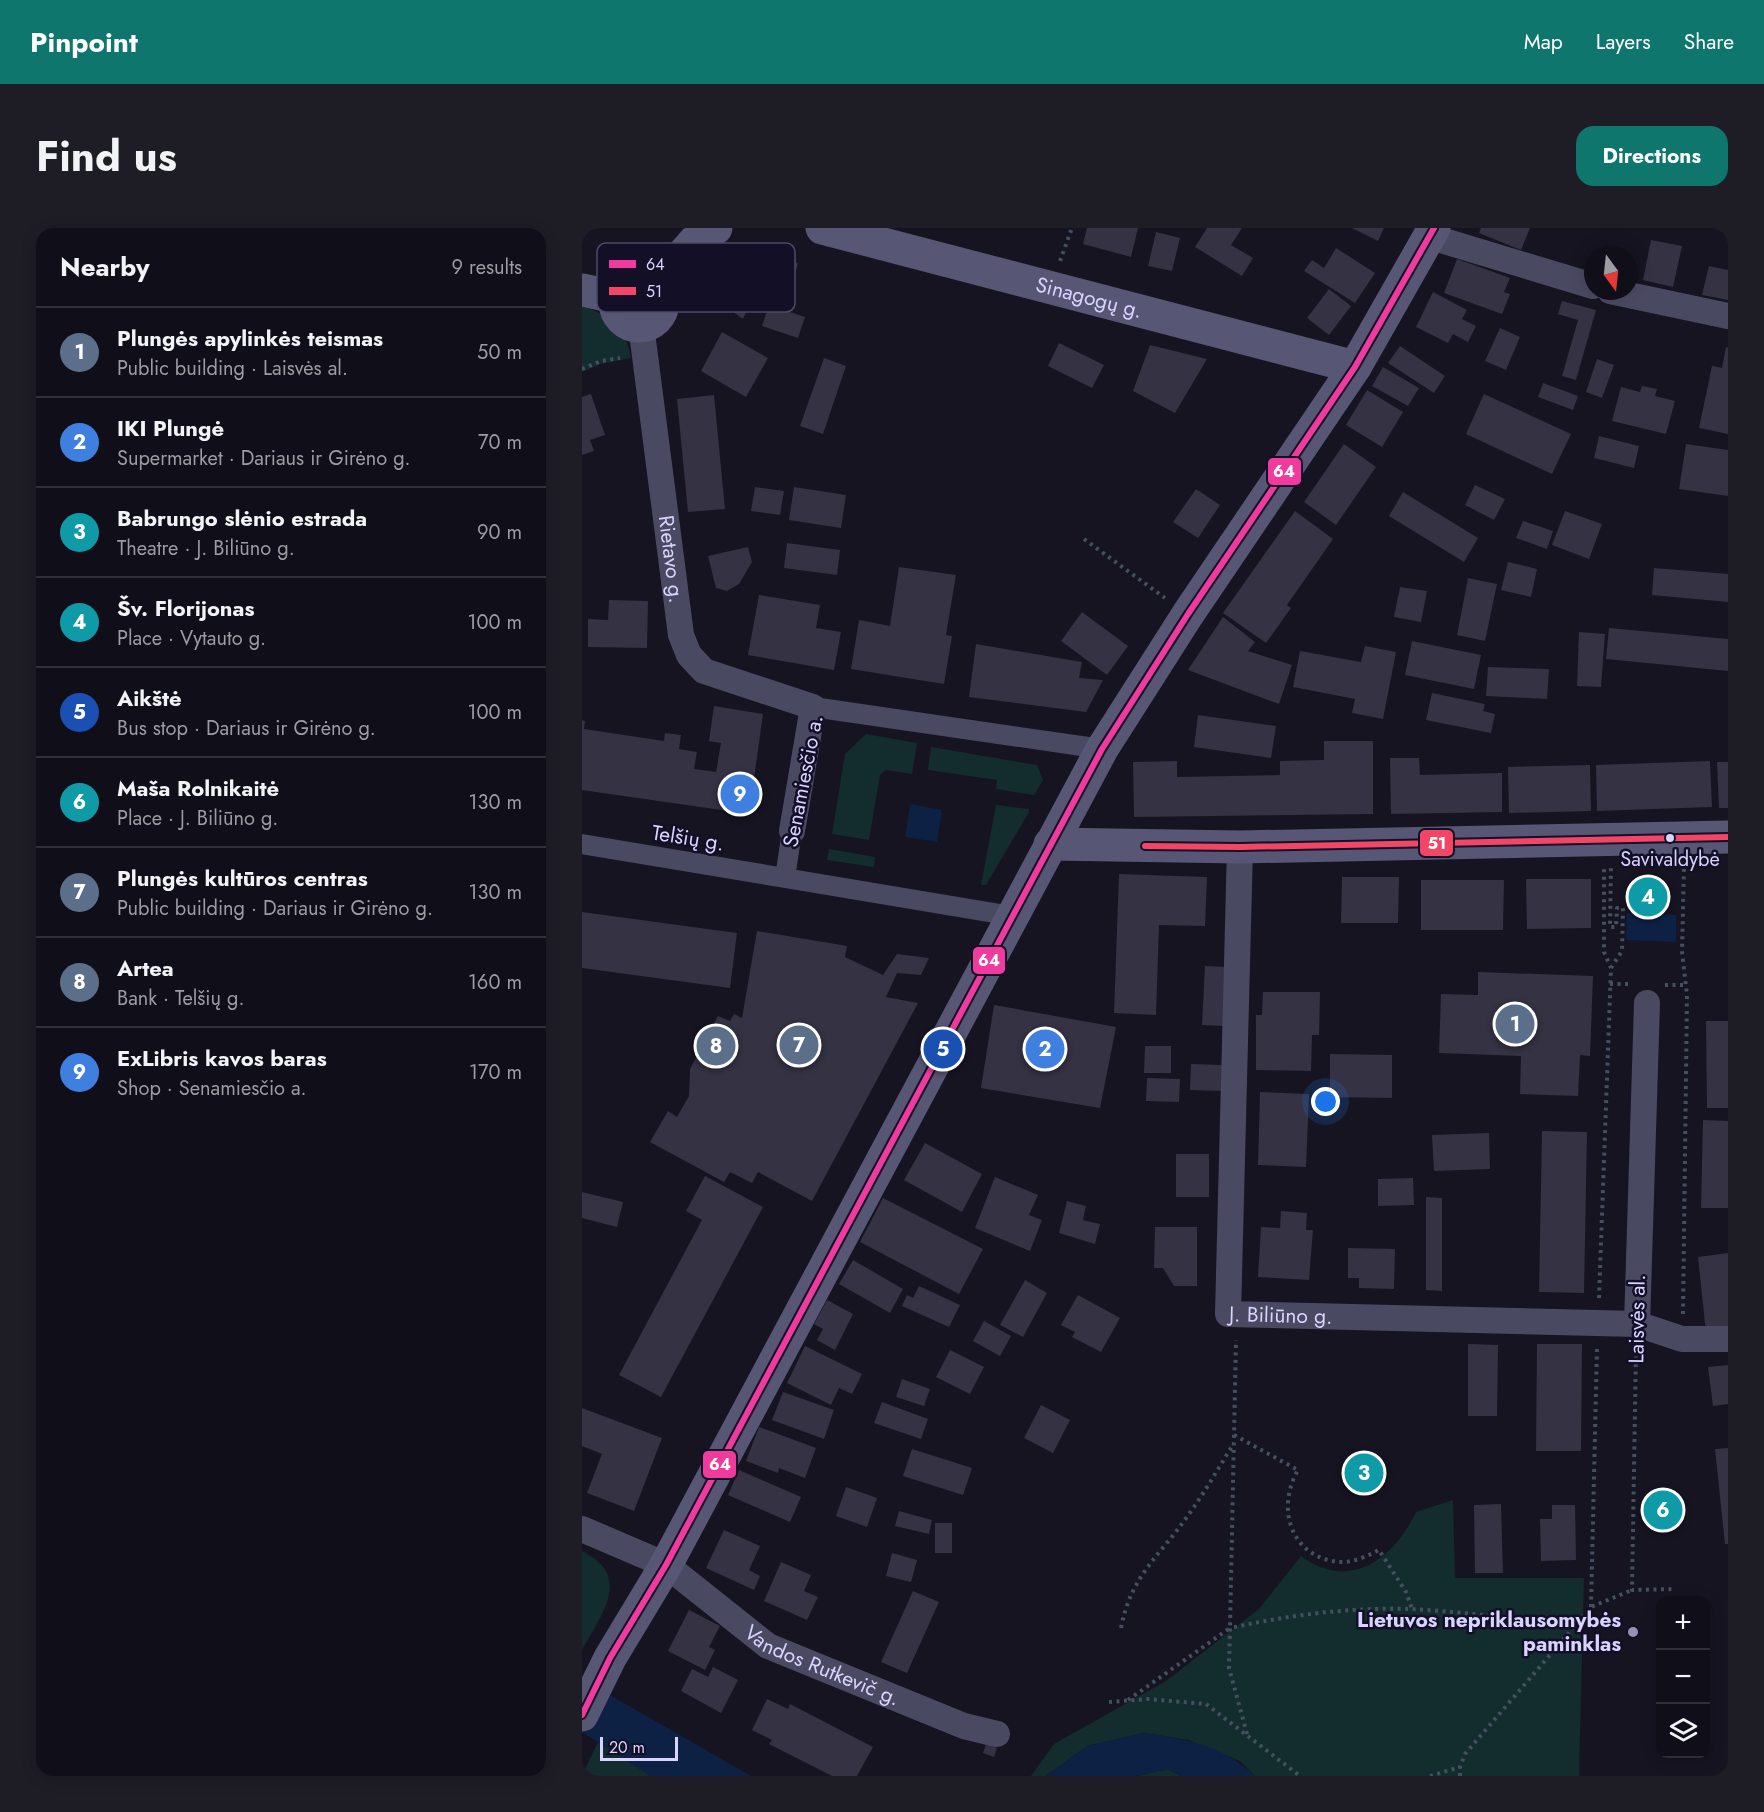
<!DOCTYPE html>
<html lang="en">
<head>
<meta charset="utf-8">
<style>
	body { margin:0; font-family:Jost,sans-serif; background:#1e1d26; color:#f1f3f6 }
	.controls { position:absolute; right:18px; bottom:18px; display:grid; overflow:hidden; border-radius:12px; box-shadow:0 3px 15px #0003 }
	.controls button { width:54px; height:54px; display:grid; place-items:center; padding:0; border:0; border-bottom:2px solid #302f38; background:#100f19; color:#f1f3f6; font:30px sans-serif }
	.compass { position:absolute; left:1002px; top:18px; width:54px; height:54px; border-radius:50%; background:#100f19; box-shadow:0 3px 15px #0003; rotate:165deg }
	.scale { position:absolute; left:18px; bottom:15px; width:78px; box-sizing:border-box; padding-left:6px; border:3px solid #d9d4ff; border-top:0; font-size:16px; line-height:21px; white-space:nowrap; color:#d9d4ff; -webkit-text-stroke:4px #130f26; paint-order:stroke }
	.you { position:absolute; left:744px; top:874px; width:21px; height:21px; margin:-15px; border:4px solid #fff; border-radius:50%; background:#1a73e8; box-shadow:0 0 0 9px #1a73e833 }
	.badge { display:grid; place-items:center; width:39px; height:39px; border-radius:50%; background:#0f766e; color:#fff; font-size:20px; font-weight:700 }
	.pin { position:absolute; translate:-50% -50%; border:3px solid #fff; box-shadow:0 2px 6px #0006 }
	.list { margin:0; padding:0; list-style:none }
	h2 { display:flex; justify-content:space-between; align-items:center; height:78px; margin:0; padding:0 24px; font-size:26px }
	h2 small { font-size:20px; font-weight:400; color:#9c9ca2 }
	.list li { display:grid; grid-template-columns:39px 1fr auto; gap:18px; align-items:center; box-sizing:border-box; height:90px; padding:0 24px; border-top:2px solid #302f38 }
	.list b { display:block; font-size:22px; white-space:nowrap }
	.list p { margin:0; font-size:20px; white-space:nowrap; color:#9c9ca2 }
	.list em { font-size:20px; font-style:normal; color:#9c9ca2 }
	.icon { flex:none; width:33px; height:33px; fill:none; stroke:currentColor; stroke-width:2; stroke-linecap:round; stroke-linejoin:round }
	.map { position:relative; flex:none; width:1146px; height:1548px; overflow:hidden; border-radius:18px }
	header { display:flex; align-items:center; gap:36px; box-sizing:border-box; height:84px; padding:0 30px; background:#0f766e; color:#fff }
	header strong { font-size:28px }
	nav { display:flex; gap:33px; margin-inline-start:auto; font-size:21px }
	.intro { display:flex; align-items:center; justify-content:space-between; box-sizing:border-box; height:144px; padding:0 36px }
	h1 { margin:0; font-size:42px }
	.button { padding:15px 27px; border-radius:18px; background:#0f766e; color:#fff; font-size:21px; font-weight:700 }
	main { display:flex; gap:36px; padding:0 36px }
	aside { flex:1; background:#100f19; border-radius:18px; box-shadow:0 3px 15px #0003 }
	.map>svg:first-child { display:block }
	.green { fill:#132c2d }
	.water { fill:#0d2144 }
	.building { fill:#343243 }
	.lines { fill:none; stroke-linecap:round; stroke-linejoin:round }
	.path { stroke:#44505f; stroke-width:4; stroke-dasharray:3 4.5; stroke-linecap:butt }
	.pedestrian { stroke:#4a4962; stroke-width:20 }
	.minor { stroke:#4a4962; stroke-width:26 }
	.secondary { stroke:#575674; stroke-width:33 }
	.bus-1-casing { stroke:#130f26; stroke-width:10 }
	.bus-2-casing { stroke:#130f26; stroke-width:10 }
	.bus-1 { stroke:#f13a9d; stroke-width:6 }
	.bus-2 { stroke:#f34667; stroke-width:6 }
	.bus-dot { fill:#d9d4ff; stroke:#130f26; stroke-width:2 }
	.poi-dot { fill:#9591b1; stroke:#130f26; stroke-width:2 }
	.labels { text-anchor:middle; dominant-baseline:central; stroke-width:5; stroke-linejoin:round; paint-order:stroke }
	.bus-label { font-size:20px; fill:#d9d4ff; stroke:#130f26 }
	.street-label { font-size:21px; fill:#d9d4ff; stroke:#130f26 }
	.poi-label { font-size:21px; font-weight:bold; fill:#d9d4ff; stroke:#130f26; text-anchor:end }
	.key { fill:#130f26; stroke:#4e4a67; stroke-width:1.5 }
	.key-label { font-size:16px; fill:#d9d4ff }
	.line-badge { stroke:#130f26; stroke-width:2 }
	.badge-label { font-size:16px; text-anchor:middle; font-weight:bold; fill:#fff }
</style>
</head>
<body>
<header>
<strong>Pinpoint</strong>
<nav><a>Map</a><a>Layers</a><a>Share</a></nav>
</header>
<div class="intro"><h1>Find us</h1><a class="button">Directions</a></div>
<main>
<aside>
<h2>Nearby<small>9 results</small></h2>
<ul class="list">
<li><span class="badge" style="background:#5c6f8a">1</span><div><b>Plungės apylinkės teismas</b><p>Public building · Laisvės al.</p></div><em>50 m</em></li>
<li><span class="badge" style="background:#3f7fe0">2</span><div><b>IKI Plungė</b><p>Supermarket · Dariaus ir Girėno g.</p></div><em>70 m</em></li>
<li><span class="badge" style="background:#0f9aa8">3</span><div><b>Babrungo slėnio estrada</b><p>Theatre · J. Biliūno g.</p></div><em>90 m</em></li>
<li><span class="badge" style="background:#0f9aa8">4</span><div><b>Šv. Florijonas</b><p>Place · Vytauto g.</p></div><em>100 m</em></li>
<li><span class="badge" style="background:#1a4fb4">5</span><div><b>Aikštė</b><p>Bus stop · Dariaus ir Girėno g.</p></div><em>100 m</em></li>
<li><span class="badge" style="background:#0f9aa8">6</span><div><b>Maša Rolnikaitė</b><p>Place · J. Biliūno g.</p></div><em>130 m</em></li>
<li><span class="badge" style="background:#5c6f8a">7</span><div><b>Plungės kultūros centras</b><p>Public building · Dariaus ir Girėno g.</p></div><em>130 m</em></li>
<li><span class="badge" style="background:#5c6f8a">8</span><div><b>Artea</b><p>Bank · Telšių g.</p></div><em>160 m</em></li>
<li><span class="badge" style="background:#3f7fe0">9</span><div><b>ExLibris kavos baras</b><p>Shop · Senamiesčio a.</p></div><em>170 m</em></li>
</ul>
</aside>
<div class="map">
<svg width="1146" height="1548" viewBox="0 0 1146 1548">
	<rect width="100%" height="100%" fill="#161421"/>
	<path class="green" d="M0,78C30,88 43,97 49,130L19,136L0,144Z
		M284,506L335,515L330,546L304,542L298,547L287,612L250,606L263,526Z
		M349,519L455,537L461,552L452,567L414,561L415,552L346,542Z
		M414,577L447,581V584L404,657H399Z
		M247,621L293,629L292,639L245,632Z
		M871,1272L873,1350H1002L997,1548H673L658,1533L606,1512L562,1505L505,1518L464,1548H449L472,1516L584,1453L677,1381L719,1328C767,1364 812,1331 834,1284Z
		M0,1323C51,1348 20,1386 0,1422Z
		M16,1514L69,1548H0Z
		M586,1541L599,1548H554Z"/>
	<path class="water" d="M328,576L360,582L355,614L323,609Z
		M1045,685L1094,687V714L1044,712Z
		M0,1451L169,1548H69L0,1504Z
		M562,1505C602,1511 643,1518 673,1548H599L586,1541L554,1548H464L505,1518Z"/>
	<path class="building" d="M0,0H7L0,10Z
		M505,0H556L549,29L501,16Z
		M625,0H660L649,17L671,30L660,48L613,19Z
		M770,0H802L796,13Z
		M899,0H948L939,22L897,5Z
		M574,4L598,10L590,43L566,38Z
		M1069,12L1100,18L1091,59L1061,52Z
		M153,20L216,35L206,73L173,65L161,91L130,68Z
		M754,20L793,45L773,75L722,43L730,32L742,40Z
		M875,31L928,50L922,64L928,66L920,86L862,65Z
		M1127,38L1146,42V72L1120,67Z
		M747,61L769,78L747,107L725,90Z
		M851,64L885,82L880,91L894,98L886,114L871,106L866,115L834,99Z
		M980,73L1014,82L994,152L980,148L996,92L976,86Z
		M187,77L223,89L216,110L180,98Z
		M918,100L938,109L924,142L903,133Z
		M140,104L186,130L164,169L119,143Z
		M477,115L522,137L510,160L466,138Z
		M568,117L625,131L593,185L551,163Z
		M818,118L863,148L852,165L806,135Z
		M1144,119L1146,120V206L1117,200L1130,138L1140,140Z
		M242,130L264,138L241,206L218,198Z
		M1015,131L1032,137L1020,170L1004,164Z
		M801,139L837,160L826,178L790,158Z
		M961,155L996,168L991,182L956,169Z
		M1060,158L1075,161L1073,168L1093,173L1084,206L1030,193L1039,159L1058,164Z
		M785,162L821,184L800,219L764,197Z
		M9,166L23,207L8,212L12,223L0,227V169Z
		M902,166L989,206L970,246L884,206Z
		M132,167L143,281L106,284L95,171Z
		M1017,208L1057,218L1052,240L1012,230Z
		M762,216L794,239L754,297L722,274Z
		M1104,216L1146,222V268L1097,261Z
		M893,257L923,271L912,292L883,277Z
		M173,259L202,263L198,287L169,283Z
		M212,259L264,267L259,300L207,292Z
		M614,261L638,277L616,310L591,294Z
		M821,264L896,310L882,334L807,288Z
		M713,283L751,311L705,377L709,380L684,415L641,385Z
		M983,283L1020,296L1007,331L970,317Z
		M941,293L971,303L965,321L934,310Z
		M205,315L258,322L255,347L202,340Z
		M166,319L170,334L157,356L145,363L134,360L126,328Z
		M926,334L955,341L949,369L919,362Z
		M317,339L374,347L364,407L370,408L362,456L269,441L277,392L308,398Z
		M1072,340L1146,346V374L1070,367Z
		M886,350L915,356L903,413L875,407Z
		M818,359L845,363L839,394L812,389Z
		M177,367L238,377L234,400L259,404L252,442L166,427Z
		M27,372L66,373L65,420L6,419V391L26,392Z
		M500,384L546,418L525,447L479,413Z
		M641,389L673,414L666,423L710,437L697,476L606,442Z
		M1027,400L1146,411V443L1024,431Z
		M997,404L1023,406L1019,459L995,458Z
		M830,413L899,427L892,461L823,447Z
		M394,416L500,434L497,450L521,452L504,484L387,469Z
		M783,418L814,424L801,491L770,485L773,471L711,459L718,423L779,434Z
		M906,439L967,441L965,471L904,468Z
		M850,465L903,476L901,483L913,486L909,505L844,492Z
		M132,478L181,486L167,586L0,562V492L3,493L2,501L82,513L83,505L99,507L97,521L115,524L112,541L134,544L139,515L127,513Z
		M616,487L694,498L689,530L612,519Z
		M742,513H791V586L552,589L551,534L595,533V549L698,547V533L742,532Z
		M808,530H837L838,547L920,545V584L809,586Z
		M1128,533L1130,579L1015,583L1014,537Z
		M1135,534H1146V580H1137Z
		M1008,537L1009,583L927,585L926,539Z
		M537,646L625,649L623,698L577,697L574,787L532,785Z
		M760,649H817L816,695H759Z
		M944,651H1009V700L945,701Z
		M839,652H922L921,702H839Z
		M0,684L155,705L148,760L0,740Z
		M175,703L265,718L263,729L301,747L315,726L347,730L339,747L315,745L304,769L336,775L230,973L176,944L170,955L148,944L142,954L68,914L86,883L95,889L107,868L108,841L136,788L148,793L152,786L160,790Z
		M623,738L644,739L641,798L620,797Z
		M896,744L1011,748L1008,828L998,827L996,868L938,866L939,828L857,825L859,766L896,767Z
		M681,764H738L737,807H730L729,843L674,842V787H680Z
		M412,777L534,799L518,880L399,860Z
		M1124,793H1146V880H1125Z
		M563,818H589V845H562Z
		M748,826L810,827V870L748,869Z
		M609,836L641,837L640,863L608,862Z
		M565,850L598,851L597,874L564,873Z
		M678,864L727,866L724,939L676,937Z
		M1121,892L1146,893V980H1119Z
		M960,903L1005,904L1002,1065L957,1064Z
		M907,905L908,941L852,943L850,907Z
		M343,915L400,946L380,984L322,952Z
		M594,926H627V969H594Z
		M123,948L181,979L79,1169L37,1147L120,992L104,983Z
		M413,949L456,967L447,987L460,992L448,1023L393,1000Z
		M831,950L832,977L796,978V951Z
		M0,964L41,974L35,999L0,990Z
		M844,969L860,970V1063L844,1062Z
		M301,970L401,1021L377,1066L278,1014Z
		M485,973L504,978L501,992L518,996L513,1016L477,1005Z
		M699,983L725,985L724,1002H731L727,1052L676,1049L679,999L698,1000Z
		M573,999H615V1058H592L581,1040H572Z
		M766,1020L813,1021L812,1061L777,1060V1050H766Z
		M1146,1025V1102L1124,1105L1116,1029Z
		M271,1032L321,1061L308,1085L257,1056Z
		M443,1052L465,1065L441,1109L418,1097Z
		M337,1058L378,1077L367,1099L320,1078L325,1067L331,1070Z
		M496,1067L538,1090L519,1124L490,1109L493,1104L479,1097Z
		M245,1072L271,1086L253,1122L235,1112L241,1101L232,1096Z
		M402,1093L429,1108L418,1128L391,1113Z
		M886,1116L916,1117L915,1188H886Z
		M955,1116H1000L999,1223H954Z
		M223,1118L280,1146L270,1166L257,1160L249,1177L205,1155Z
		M368,1122L402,1139L388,1166L354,1149Z
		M1146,1137V1176L1131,1178L1126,1139Z
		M320,1151L348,1161L342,1178L314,1169Z
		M201,1164L252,1182L242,1211L190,1192Z
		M300,1174L346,1191L339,1211L292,1195Z
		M459,1177L488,1192L471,1225L442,1210Z
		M0,1180L80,1210L52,1283L5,1265L20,1226L0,1218Z
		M177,1199L234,1220L223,1250L197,1240L196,1245L164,1233Z
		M1146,1220V1316H1143L1133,1221Z
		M330,1221L390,1240L381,1267L321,1248Z
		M157,1242L219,1269L208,1294L146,1267Z
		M264,1259L295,1270L285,1299L254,1288Z
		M919,1276L921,1345H893L892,1277Z
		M970,1277H993L994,1332L959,1333L958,1291H970Z
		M317,1283L350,1292L347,1306L313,1298Z
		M353,1295H370V1325H353Z
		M142,1302L178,1318L167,1342L178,1348L172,1362L124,1340Z
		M310,1325L335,1332L329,1354L304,1348Z
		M199,1334L229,1347L222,1363L236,1369L225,1392L182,1373Z
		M331,1363L357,1374L325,1445L299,1434Z
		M107,1382L138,1398L127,1419L133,1422L123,1442L86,1423Z
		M131,1439L156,1452L139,1485L99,1463L110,1441L126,1449Z
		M185,1471L206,1481L208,1476L291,1519L275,1548H250L187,1516L190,1512L170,1502Z
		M404,1516L415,1520L412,1529L401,1525Z"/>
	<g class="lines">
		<path class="path" d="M478,33L490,0
			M35,39L63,23
			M0,141L19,133L38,130
			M502,311L583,370
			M1029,740L1040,723L1041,680H1035L1034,699H1028L1029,638
			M1028,756H1048
			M1083,757H1104
			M1017,1070L1029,740L1022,724V641
			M1101,1086L1105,767L1100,724L1102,638
			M1054,1121L1050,1362L1094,1361
			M652,1207L716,1242C694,1280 708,1329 757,1334C771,1335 785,1328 797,1322L824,1364L830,1381
			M1009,1379L1015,1119
			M539,1400C549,1347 578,1328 607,1286C623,1264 637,1239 652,1215
			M546,1472L648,1400L654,1112
			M527,1474L565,1471L624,1476L718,1548
			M665,1506L647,1440L648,1400C708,1387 768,1379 830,1381C884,1384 939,1392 994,1397
			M848,1548L878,1539
			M878,1548V1539L883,1526L1009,1379L1050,1362"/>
		<path class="pedestrian" d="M231,479L520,521
			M210,603L203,650L430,688
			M0,616L203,650"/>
		<g class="minor">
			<path d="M849,9L1011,58"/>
			<path d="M1028,63L1146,88"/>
			<path id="s1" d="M59,97L99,407L107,427L122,443L231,479L210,603"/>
			<path id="s2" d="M658,619L646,1086L1055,1096L1100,1111H1146"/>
			<path d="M1055,1096L1065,775"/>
			<path id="s3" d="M0,1301L84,1337L186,1418L382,1498L415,1506"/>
		</g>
		<g class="secondary">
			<path id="s4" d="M240,0L773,139"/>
			<circle cx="57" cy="74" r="24"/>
			<path d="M74,57L112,14L134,0"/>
			<path d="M0,62L33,69"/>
			<path d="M468,616L658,619L1146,609"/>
			<path d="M0,1487L28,1430L84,1337L520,521L606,386L773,139L852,0"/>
		</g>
		<g class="bus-1-casing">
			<path id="bus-1" d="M0,1487L28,1430L84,1337L520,521L606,386L773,139L852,0"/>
		</g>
		<g class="bus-2-casing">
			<path id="bus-2" d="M563,618L658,619L1146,609"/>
		</g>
		<use href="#bus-1" class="bus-1"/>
		<use href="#bus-2" class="bus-2"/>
	</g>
	<circle class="bus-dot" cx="1088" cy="610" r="5"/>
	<circle class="poi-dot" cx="1051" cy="1404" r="6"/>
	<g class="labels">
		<g class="bus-label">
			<text x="1088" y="631">Savivaldybė</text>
		</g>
		<g class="street-label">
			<text stroke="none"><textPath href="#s4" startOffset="276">Sinagogų g.</textPath></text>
			<text stroke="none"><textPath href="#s1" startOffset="236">Rietavo g.</textPath></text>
			<text transform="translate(221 553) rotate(-79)">Senamiesčio a.</text>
			<text transform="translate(106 610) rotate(9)">Telšių g.</text>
			<text stroke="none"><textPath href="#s2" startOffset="520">J. Biliūno g.</textPath></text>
			<text transform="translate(1055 1091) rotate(-89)">Laisvės al.</text>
			<text stroke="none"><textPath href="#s3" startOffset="279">Vandos Rutkevič g.</textPath></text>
		</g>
		<g class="poi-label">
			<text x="1039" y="1392">Lietuvos nepriklausomybės<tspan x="1039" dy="24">paminklas</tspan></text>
		</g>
	</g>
	<rect x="15" y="15" width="198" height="69" rx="9" class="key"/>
	<rect x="27" y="32" width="27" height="8" fill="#f13a9d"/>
	<rect x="27" y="59" width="27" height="8" fill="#f34667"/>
	<g class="key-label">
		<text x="64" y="42">64</text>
		<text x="64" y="69">51</text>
	</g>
	<g class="line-badge">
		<rect x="685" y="229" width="35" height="29" rx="6" fill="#f13a9d"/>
		<rect x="837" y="601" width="35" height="28" rx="6" fill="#f34667"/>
		<rect x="390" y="718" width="34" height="29" rx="6" fill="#f13a9d"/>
		<rect x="120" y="1222" width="35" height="29" rx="6" fill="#f13a9d"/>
	</g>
	<g class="badge-label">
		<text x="702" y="249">64</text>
		<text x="855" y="621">51</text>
		<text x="407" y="738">64</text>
		<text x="138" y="1242">64</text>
	</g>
</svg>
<div class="controls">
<button>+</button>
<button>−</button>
<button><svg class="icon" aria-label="layers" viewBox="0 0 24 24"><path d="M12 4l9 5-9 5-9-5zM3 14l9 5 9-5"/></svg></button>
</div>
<svg class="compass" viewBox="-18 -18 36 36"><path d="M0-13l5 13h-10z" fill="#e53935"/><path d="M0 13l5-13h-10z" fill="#9c9ca2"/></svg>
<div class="scale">20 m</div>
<div class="you"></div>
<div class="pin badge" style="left:933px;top:796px;background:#5c6f8a">1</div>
<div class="pin badge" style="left:463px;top:821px;background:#3f7fe0">2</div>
<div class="pin badge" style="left:782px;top:1245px;background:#0f9aa8">3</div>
<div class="pin badge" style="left:1066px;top:669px;background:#0f9aa8">4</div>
<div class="pin badge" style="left:361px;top:821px;background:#1a4fb4">5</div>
<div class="pin badge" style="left:1081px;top:1282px;background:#0f9aa8">6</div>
<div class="pin badge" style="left:217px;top:817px;background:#5c6f8a">7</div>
<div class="pin badge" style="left:134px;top:818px;background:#5c6f8a">8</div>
<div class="pin badge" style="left:158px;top:566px;background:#3f7fe0">9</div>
</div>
</main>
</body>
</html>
